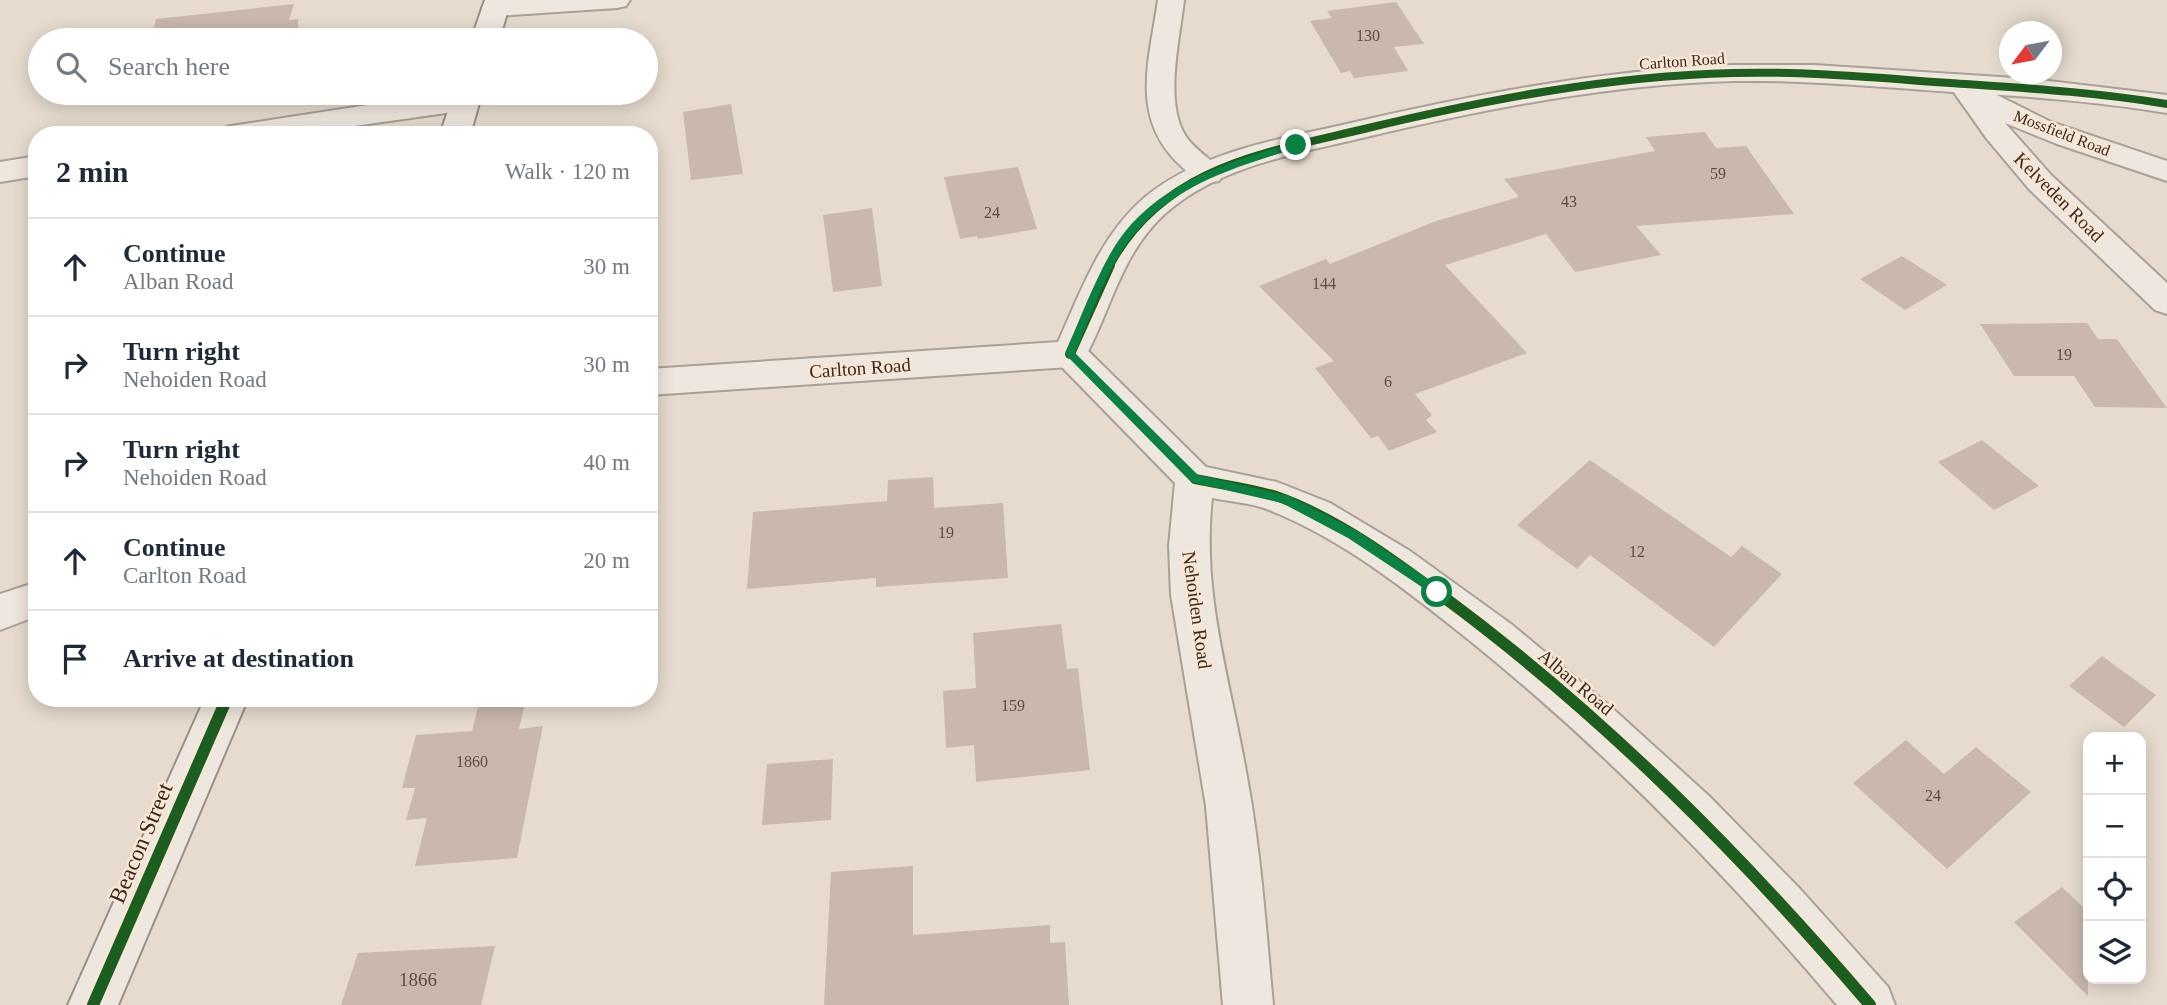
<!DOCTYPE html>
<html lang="en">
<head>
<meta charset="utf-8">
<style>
	body { margin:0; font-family:Georgia,serif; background:#f2f2f3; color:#1f2937 }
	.controls { position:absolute; right:21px; bottom:21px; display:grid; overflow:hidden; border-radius:14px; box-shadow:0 4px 18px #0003 }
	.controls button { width:63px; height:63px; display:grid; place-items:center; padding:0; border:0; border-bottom:2px solid #e0e1e3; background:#fff; color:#1f2937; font:35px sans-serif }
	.compass { position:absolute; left:1999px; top:21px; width:63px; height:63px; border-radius:50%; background:#fff; box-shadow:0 4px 18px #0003; rotate:238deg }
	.stop { position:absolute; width:21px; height:21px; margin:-16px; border:5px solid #0b8043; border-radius:50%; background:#fff }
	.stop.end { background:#0b8043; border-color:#fff; box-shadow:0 2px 7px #0008 }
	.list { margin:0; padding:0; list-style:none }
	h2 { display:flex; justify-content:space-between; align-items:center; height:91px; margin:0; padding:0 28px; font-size:30px }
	h2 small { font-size:23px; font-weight:400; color:#747a83 }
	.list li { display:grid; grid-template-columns:46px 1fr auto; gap:21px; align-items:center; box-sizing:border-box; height:98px; padding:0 28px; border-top:2px solid #e0e1e3 }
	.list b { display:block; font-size:26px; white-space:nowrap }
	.list p { margin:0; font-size:23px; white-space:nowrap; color:#747a83 }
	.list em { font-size:23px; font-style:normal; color:#747a83 }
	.icon { flex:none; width:38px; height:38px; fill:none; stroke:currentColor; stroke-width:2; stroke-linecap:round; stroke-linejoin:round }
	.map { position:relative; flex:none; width:2167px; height:1005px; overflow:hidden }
	.search { position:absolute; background:#fff; box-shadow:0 4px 18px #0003; left:28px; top:28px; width:630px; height:77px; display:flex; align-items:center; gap:18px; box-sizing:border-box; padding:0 24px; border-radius:38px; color:#747a83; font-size:26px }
	.panel { position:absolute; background:#fff; box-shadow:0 4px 18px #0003; left:28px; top:126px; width:630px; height:581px; border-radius:28px }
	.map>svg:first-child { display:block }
	.building { fill:#cab8ae }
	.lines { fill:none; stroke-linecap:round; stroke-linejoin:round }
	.minor-casing { stroke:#aba096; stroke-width:4 }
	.tertiary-casing { stroke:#aba096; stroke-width:4 }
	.secondary-casing { stroke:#9b9087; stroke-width:4 }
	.minor { fill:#eee7df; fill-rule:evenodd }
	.tertiary { fill:#eee7df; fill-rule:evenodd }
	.secondary { fill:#eee7df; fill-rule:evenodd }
	.cycleway-far2-casing { stroke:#f7e7d4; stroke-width:11 }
	.cycleway-far1-casing { stroke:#f7e7d4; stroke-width:14 }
	.cycleway-casing { stroke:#f7e7d4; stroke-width:17 }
	.cycleway-far2 { stroke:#1b5e20; stroke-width:8 }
	.cycleway-far1 { stroke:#1b5e20; stroke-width:10 }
	.cycleway { stroke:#1b5e20; stroke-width:12 }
	.route { fill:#0b8043 }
	.labels { text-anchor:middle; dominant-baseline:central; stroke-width:5; stroke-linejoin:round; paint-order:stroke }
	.number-label { font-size:16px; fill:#5e4b42 }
	.far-street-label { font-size:16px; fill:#3a271e; stroke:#f7e7d4 }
	.street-label { font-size:19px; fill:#3a271e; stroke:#f7e7d4 }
	.near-number-label { font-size:19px; fill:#5e4b42 }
	.near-street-label { font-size:23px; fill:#3a271e; stroke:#f7e7d4 }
</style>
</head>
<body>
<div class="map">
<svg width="2167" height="1005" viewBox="0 0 2167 1005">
	<rect width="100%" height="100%" fill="#e6dbce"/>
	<path class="building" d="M1396,2L1424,44L1394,47L1408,71L1354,78L1350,71L1341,73L1310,21L1332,18L1327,11Z
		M294,4L289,20L298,19L299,40H151L156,19Z
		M731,104L743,174L691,180L683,112Z
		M1705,132L1716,148L1746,146L1794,214L1636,226L1661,255L1575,272L1546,234L1445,265L1527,353L1415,394L1432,415L1426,420L1437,432L1389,451L1378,436L1371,438L1315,368L1334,361L1259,286L1326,259L1330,264L1436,221L1519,197L1504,179L1655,151L1646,137Z
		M1018,167L1037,229L978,239L977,236L960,239L944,177Z
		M872,208L882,286L833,292L823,215Z
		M1902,256L1947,285L1905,310L1860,279Z
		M2087,323L2098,339H2117L2167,408L2095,407L2074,376H2014L1980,324Z
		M1982,440L2008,461L2039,486L1994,510L1938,462Z
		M1590,460L1731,557L1742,546L1782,574L1714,647L1590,555L1577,569L1517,525Z
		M933,477L934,508L1003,503L1008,578L876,587V578L747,589L753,512L887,501L888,480Z
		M1061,624L1067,669L1078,668L1090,770L976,782L974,745L946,748L943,691L976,688L973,633Z
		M2102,656L2156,695L2124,727L2069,686Z
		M526,699L519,729L543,726L517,858L415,866L427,818L406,820L415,788H402L416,735L472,731L479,703Z
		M1906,740L1944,774L1976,747L2031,792L1947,869L1853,783Z
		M833,759L831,820L762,825L767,764Z
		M913,866V935L1050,925V943L1065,942L1069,1005H824L831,872Z
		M2062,887L2088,912V996L2014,922Z
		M495,946L481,1005H341L358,953Z"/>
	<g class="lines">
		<g class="minor-casing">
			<path id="minor" d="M495,0H630L626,6L617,8L495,16L486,14L482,8L486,2Z
				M1158,0H1184C1180,38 1164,101 1185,135C1195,151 1213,159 1223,174L1219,181C1201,185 1194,178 1182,167C1129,119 1149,62 1158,0Z
				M1962,75L1972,78L1977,85L2051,122L2167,161V181L2057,144L2005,123L2051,175L2167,283V314L2155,310L2029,189L1987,139L1948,84L1952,78Z
				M464,94L474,97L478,103L474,109L291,135H216L221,129L231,126L400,100Z
				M37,156V176L0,182V162Z
				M1070,341L1082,345L1206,467L1277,482L1330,503L1410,551L1511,624L1612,708L1709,796L1800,889L1888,987L1895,1005H1837C1724,871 1601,746 1464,636C1405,589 1344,541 1274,512C1255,503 1232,502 1212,498C1201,594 1231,683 1247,777C1261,852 1266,929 1273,1005H1223L1206,806L1171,595L1169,546L1175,483L1058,363L1053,354L1058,345Z
				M37,582V616L0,630V594Z"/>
		</g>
		<g class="tertiary-casing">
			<path id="tertiary" d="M1732,65H1814L2031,79L2167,95V113C2096,101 2024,96 1952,92C1880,87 1808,80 1735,81C1609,84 1484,109 1362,138C1295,154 1220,166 1167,212C1120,253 1111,312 1082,363L1070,367L649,395V369L1058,342C1081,291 1100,236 1144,198C1200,151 1281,139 1351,123C1477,94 1602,70 1732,65Z"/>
		</g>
		<g class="secondary-casing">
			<path id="secondary" d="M485,0H511L499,40H471Z
				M454,93H482L470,135H440Z
				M205,698H248L118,1005H68Z"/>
		</g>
		<use href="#minor" class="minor"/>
		<use href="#tertiary" class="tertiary"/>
		<use href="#secondary" class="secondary"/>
		<g class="cycleway-far2-casing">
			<path id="cycleway-far2" d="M1109,267C1162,167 1263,153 1364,129C1485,100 1608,76 1733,73C1806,71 1878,78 1950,83C2023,88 2095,92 2167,104"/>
		</g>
		<g class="cycleway-far1-casing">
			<path id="cycleway-far1" d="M1070,354L1110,265
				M1195,479C1223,485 1252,488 1279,497C1339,519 1393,559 1444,597"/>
		</g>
		<g class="cycleway-casing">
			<path id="cycleway" d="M1441,595C1601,713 1741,854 1870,1005
				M93,1005L227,698"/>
		</g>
		<use href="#cycleway-far2" class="cycleway-far2"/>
		<use href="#cycleway-far1" class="cycleway-far1"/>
		<use href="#cycleway" class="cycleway"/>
	</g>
	<path class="route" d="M1296,142L1300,145L1299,147C1226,171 1163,186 1119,255C1101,284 1089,321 1075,353L1198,475L1289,496L1357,531L1441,588L1443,592L1437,597L1348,538L1282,503L1191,482L1065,354C1079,321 1092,287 1109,256C1147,186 1224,163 1296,142Z"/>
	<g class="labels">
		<g class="number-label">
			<text x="1368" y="35">130</text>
			<text x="1718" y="173">59</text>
			<text x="1569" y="201">43</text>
			<text x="992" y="212">24</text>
			<text x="1324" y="283">144</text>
			<text x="2064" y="354">19</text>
			<text x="1388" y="381">6</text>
			<text x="946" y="532">19</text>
			<text x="1637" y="551">12</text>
			<text x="1013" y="705">159</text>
			<text x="472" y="761">1860</text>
			<text x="1933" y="795">24</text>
		</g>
		<g class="far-street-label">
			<text transform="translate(1682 61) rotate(-4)">Carlton Road</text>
			<text transform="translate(2062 133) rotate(21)">Mossfield Road</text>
		</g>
		<g class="street-label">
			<text transform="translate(2059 197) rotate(45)">Kelveden Road</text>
			<text transform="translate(860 368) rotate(-4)">Carlton Road</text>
			<text transform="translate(1197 610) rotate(82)">Nehoiden Road</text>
			<text transform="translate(1576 682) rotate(40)">Alban Road</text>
		</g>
		<g class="near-number-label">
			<text x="418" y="979">1866</text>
		</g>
		<g class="near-street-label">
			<text transform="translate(141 843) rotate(-67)">Beacon Street</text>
		</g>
	</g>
</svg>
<div class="controls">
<button>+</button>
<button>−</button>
<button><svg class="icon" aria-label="locate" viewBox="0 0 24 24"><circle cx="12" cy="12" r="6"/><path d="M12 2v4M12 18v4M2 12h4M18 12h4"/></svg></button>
<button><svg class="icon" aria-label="layers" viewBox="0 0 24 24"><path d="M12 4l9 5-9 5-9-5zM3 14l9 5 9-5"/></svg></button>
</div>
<svg class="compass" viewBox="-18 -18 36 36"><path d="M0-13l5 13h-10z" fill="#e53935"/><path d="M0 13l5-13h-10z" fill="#747a83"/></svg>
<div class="stop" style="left:1437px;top:592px"></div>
<div class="stop end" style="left:1296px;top:145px"></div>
<div class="search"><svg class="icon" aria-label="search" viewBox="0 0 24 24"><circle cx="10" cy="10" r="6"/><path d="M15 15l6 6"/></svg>Search here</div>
<section class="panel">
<h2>2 min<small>Walk · 120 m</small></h2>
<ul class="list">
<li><svg class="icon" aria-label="ahead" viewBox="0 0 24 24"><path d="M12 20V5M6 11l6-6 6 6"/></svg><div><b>Continue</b><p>Alban Road</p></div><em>30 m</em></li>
<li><svg class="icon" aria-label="right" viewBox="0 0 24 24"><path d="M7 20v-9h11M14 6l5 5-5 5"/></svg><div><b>Turn right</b><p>Nehoiden Road</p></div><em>30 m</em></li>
<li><svg class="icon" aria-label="right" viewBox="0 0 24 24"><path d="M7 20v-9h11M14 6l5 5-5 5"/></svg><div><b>Turn right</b><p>Nehoiden Road</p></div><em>40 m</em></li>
<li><svg class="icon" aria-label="ahead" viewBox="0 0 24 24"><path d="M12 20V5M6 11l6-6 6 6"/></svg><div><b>Continue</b><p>Carlton Road</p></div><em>20 m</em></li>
<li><svg class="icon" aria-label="arrive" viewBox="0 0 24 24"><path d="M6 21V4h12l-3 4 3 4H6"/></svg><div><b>Arrive at destination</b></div></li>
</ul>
</section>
</div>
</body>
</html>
